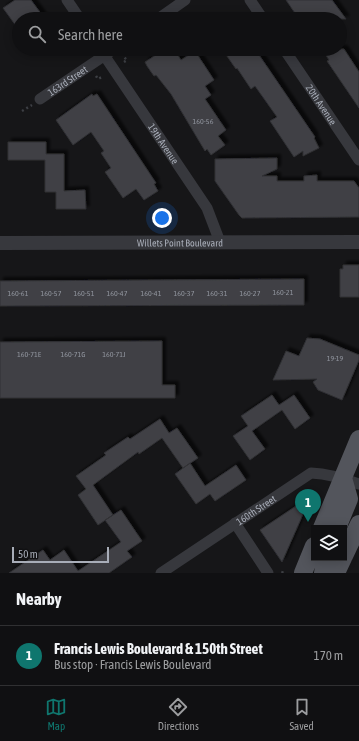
<!DOCTYPE html>
<html lang="en">
<head>
<meta charset="utf-8">
<style>
	body { margin:0; font-family:"Asap Condensed",sans-serif; background:#1e1e20; color:#f1f3f6 }
	.controls { position:absolute; right:12px; bottom:12px; display:grid; overflow:hidden; border-radius:0px; box-shadow:0 2px 10px #0003 }
	.controls button { width:36px; height:36px; display:grid; place-items:center; padding:0; border:0; border-bottom:1px solid #303032; background:#101012; color:#f1f3f6; font:20px sans-serif }
	.scale { position:absolute; left:12px; bottom:10px; width:97px; box-sizing:border-box; padding-left:4px; border:2px solid #a8adb8; border-top:0; font-size:11px; line-height:14px; white-space:nowrap; color:#a8adb8; -webkit-text-stroke:3px #111113; paint-order:stroke }
	.you { position:absolute; left:162px; top:218px; width:14px; height:14px; margin:-10px; border:3px solid #fff; border-radius:50%; background:#1a73e8; box-shadow:0 0 0 6px #1a73e833 }
	.badge { display:grid; place-items:center; width:26px; height:26px; border-radius:50%; background:#0f766e; color:#fff; font-size:13px; font-weight:700 }
	.pin { position:absolute; translate:-50% -33px; filter:drop-shadow(0 1px 2px #0008) }
	.pin::after { content:''; position:absolute; top:21px; width:14px; height:12px; background:inherit; clip-path:polygon(0 0,100% 0,50% 100%) }
	.list { margin:0; padding:0; list-style:none }
	h2 { display:flex; justify-content:space-between; align-items:center; height:52px; margin:0; padding:0 16px; font-size:17px }
	h2 small { font-size:13px; font-weight:400; color:#9c9d9f }
	.list li { display:grid; grid-template-columns:26px 1fr auto; gap:12px; align-items:center; box-sizing:border-box; height:60px; padding:0 16px; border-top:1px solid #303032 }
	.list b { display:block; font-size:15px; white-space:nowrap }
	.list p { margin:0; font-size:13px; white-space:nowrap; color:#9c9d9f }
	.list em { font-size:13px; font-style:normal; color:#9c9d9f }
	.icon { flex:none; width:22px; height:22px; fill:none; stroke:currentColor; stroke-width:2; stroke-linecap:round; stroke-linejoin:round }
	.map { position:relative; flex:none; width:359px; height:573px; overflow:hidden }
	.search { position:absolute; background:#101012; box-shadow:0 2px 10px #0003; left:12px; right:12px; top:12px; height:44px; display:flex; align-items:center; gap:10px; box-sizing:border-box; padding:0 14px; border-radius:22px; color:#9c9d9f; font-size:15px }
	.sheet { height:112px; background:#101012 }
	nav { display:flex; justify-content:space-around; align-items:center; box-sizing:border-box; height:56px; border-top:1px solid #303032; background:#101012; font-size:11px; color:#9c9d9f }
	nav a { display:grid; justify-items:center; gap:2px }
	nav .on { color:#0f766e }
	.map>svg:first-child { display:block }
	.building { fill:#404145; stroke:#303034; filter:url(#shadow) }
	.lines { fill:none; stroke-linecap:round; stroke-linejoin:round }
	.path { stroke:#3d3f44; stroke-width:2.5; stroke-dasharray:2 3; stroke-linecap:butt }
	.minor { stroke:#37383d; stroke-width:11 }
	.tertiary { stroke:#37383d; stroke-width:14 }
	.primary { stroke:#53555c; stroke-width:18 }
	.labels { text-anchor:middle; dominant-baseline:central; stroke-width:3; stroke-linejoin:round; paint-order:stroke }
	.number-label { font-size:8px; fill:#8e929b }
	.street-label { font-size:10px; fill:#a8adb8; stroke:#111113 }
</style>
</head>
<body>
<div class="map">
<svg width="359" height="573" viewBox="0 0 359 573">
	<defs>
		<filter id="shadow"><feDropShadow dx="3.5" dy="-3.5" stdDeviation="1" flood-color="#0009"/></filter>
	</defs>
	<rect width="100%" height="100%" fill="#161618"/>
	<path class="building" d="M15,0H31L45,19H19V30L3,8Z
		M286,0H332L346,19H299Z
		M165,49H174L181,60L195,51L214,80L205,86L211,95L205,99L226,130L218,136L225,145L211,155L207,149L205,151L171,94L156,75L154,76L147,66L145,62Z
		M222,49H255L315,137L314,138L319,148L303,156V151L294,157L270,121L277,117L255,86L251,89L237,68L236,69Z
		M322,49H344L359,72V108L327,61L329,60Z
		M92,94L93,96L97,94L156,183L154,184L158,191L144,200L136,189L123,198L105,172L111,168L101,153L104,151L91,132L73,145L56,120Z
		M8,142H46V154H64V191L85,190L86,209H56V192H45V160H8Z
		M277,158V169L262,176H277V181H304V176L317,175V181H354L359,188V217L242,218L239,215L215,181V159Z
		M343,265H359V297H340V269H343Z
		M304,279V305L0,306V281Z
		M307,338L320,339L359,355V360L342,400L318,390L313,382L317,379L273,380L286,351L299,356Z
		M162,341V385H175V398H0V342Z
		M272,395L279,405L294,395L310,418L295,429L282,410L252,431L265,449L250,460L233,436L248,426L241,416Z
		M160,419L169,433L177,428L198,458L183,468L162,438L139,454L138,452L93,485L113,515L98,525L78,495L86,489L76,476L106,455L104,453L128,437L130,439Z
		M190,463L205,486L236,465L246,480L215,501L210,494L196,504L175,474Z
		M311,496L282,562L260,530Z
		M121,510L142,541L127,551L132,557L109,573H9L43,550L50,560L64,550L78,571L121,542L105,520Z"/>
	<g class="lines">
		<path class="path" d="M79,49L81,53
			M124,62L127,60L124,57
			M96,76L98,79L102,77
			M22,111L32,105
			M282,573L283,571"/>
		<g class="minor">
			<path d="M67,0L80,19"/>
			<path d="M250,0L263,19"/>
			<path d="M158,19L185,0"/>
			<path id="s1" d="M100,49L207,208L220,242"/>
			<path id="s2" d="M284,49L359,160"/>
			<path id="s3" d="M40,99L114,49"/>
			<path d="M235,523L268,573"/>
			<path id="s4" d="M161,573L311,473C329,474 343,478 359,484"/>
		</g>
		<path class="tertiary" id="s5" d="M0,243L359,242"/>
		<path class="primary" d="M322,528L359,439
			M337,528L349,499L343,478
			M344,556L359,524
			M303,573L314,546
			M323,573L326,558
			M336,573L343,558"/>
	</g>
	<g class="labels">
		<g class="number-label">
			<text x="203" y="121">160-56</text>
			<text x="283" y="292">160-21</text>
			<text x="18" y="293">160-61</text>
			<text x="51" y="293">160-57</text>
			<text x="84" y="293">160-51</text>
			<text x="117" y="293">160-47</text>
			<text x="151" y="293">160-41</text>
			<text x="184" y="293">160-37</text>
			<text x="217" y="293">160-31</text>
			<text x="250" y="293">160-27</text>
			<text x="29" y="354">160-71E</text>
			<text x="73" y="354">160-71G</text>
			<text x="114" y="354">160-71J</text>
			<text x="335" y="358">19-19</text>
		</g>
		<g class="street-label">
			<text stroke="none"><textPath href="#s3" startOffset="33">163rd Street</textPath></text>
			<text stroke="none"><textPath href="#s2" startOffset="67">20th Avenue</textPath></text>
			<text stroke="none"><textPath href="#s1" startOffset="114">19th Avenue</textPath></text>
			<text stroke="none"><textPath href="#s5" startOffset="180">Willets Point Boulevard</textPath></text>
			<text stroke="none"><textPath href="#s4" startOffset="114">160th Street</textPath></text>
		</g>
	</g>
</svg>
<div class="controls">
<button><svg class="icon" aria-label="layers" viewBox="0 0 24 24"><path d="M12 4l9 5-9 5-9-5zM3 14l9 5 9-5"/></svg></button>
</div>
<div class="scale">50 m</div>
<div class="you"></div>
<div class="pin badge" style="left:308px;top:522px">1</div>
<div class="search"><svg class="icon" aria-label="search" viewBox="0 0 24 24"><circle cx="10" cy="10" r="6"/><path d="M15 15l6 6"/></svg>Search here</div>
</div>
<section class="sheet">
<h2>Nearby<small></small></h2>
<ul class="list">
<li><span class="badge">1</span><div><b>Francis Lewis Boulevard &amp; 150th Street</b><p>Bus stop · Francis Lewis Boulevard</p></div><em>170 m</em></li>
</ul>
</section>
<nav>
<a class="on"><svg class="icon" aria-label="map" viewBox="0 0 24 24"><path d="M3 6l6-2 6 2 6-2v14l-6 2-6-2-6 2zM9 4v14M15 6v14"/></svg>Map</a>
<a><svg class="icon" aria-label="directions" viewBox="0 0 24 24"><path d="M12 3l9 9-9 9-9-9zM9 14v-3h6M13 9l2 2-2 2"/></svg>Directions</a>
<a><svg class="icon" aria-label="saved" viewBox="0 0 24 24"><path d="M7 4h10v16l-5-4-5 4z"/></svg>Saved</a>
</nav>
</body>
</html>
